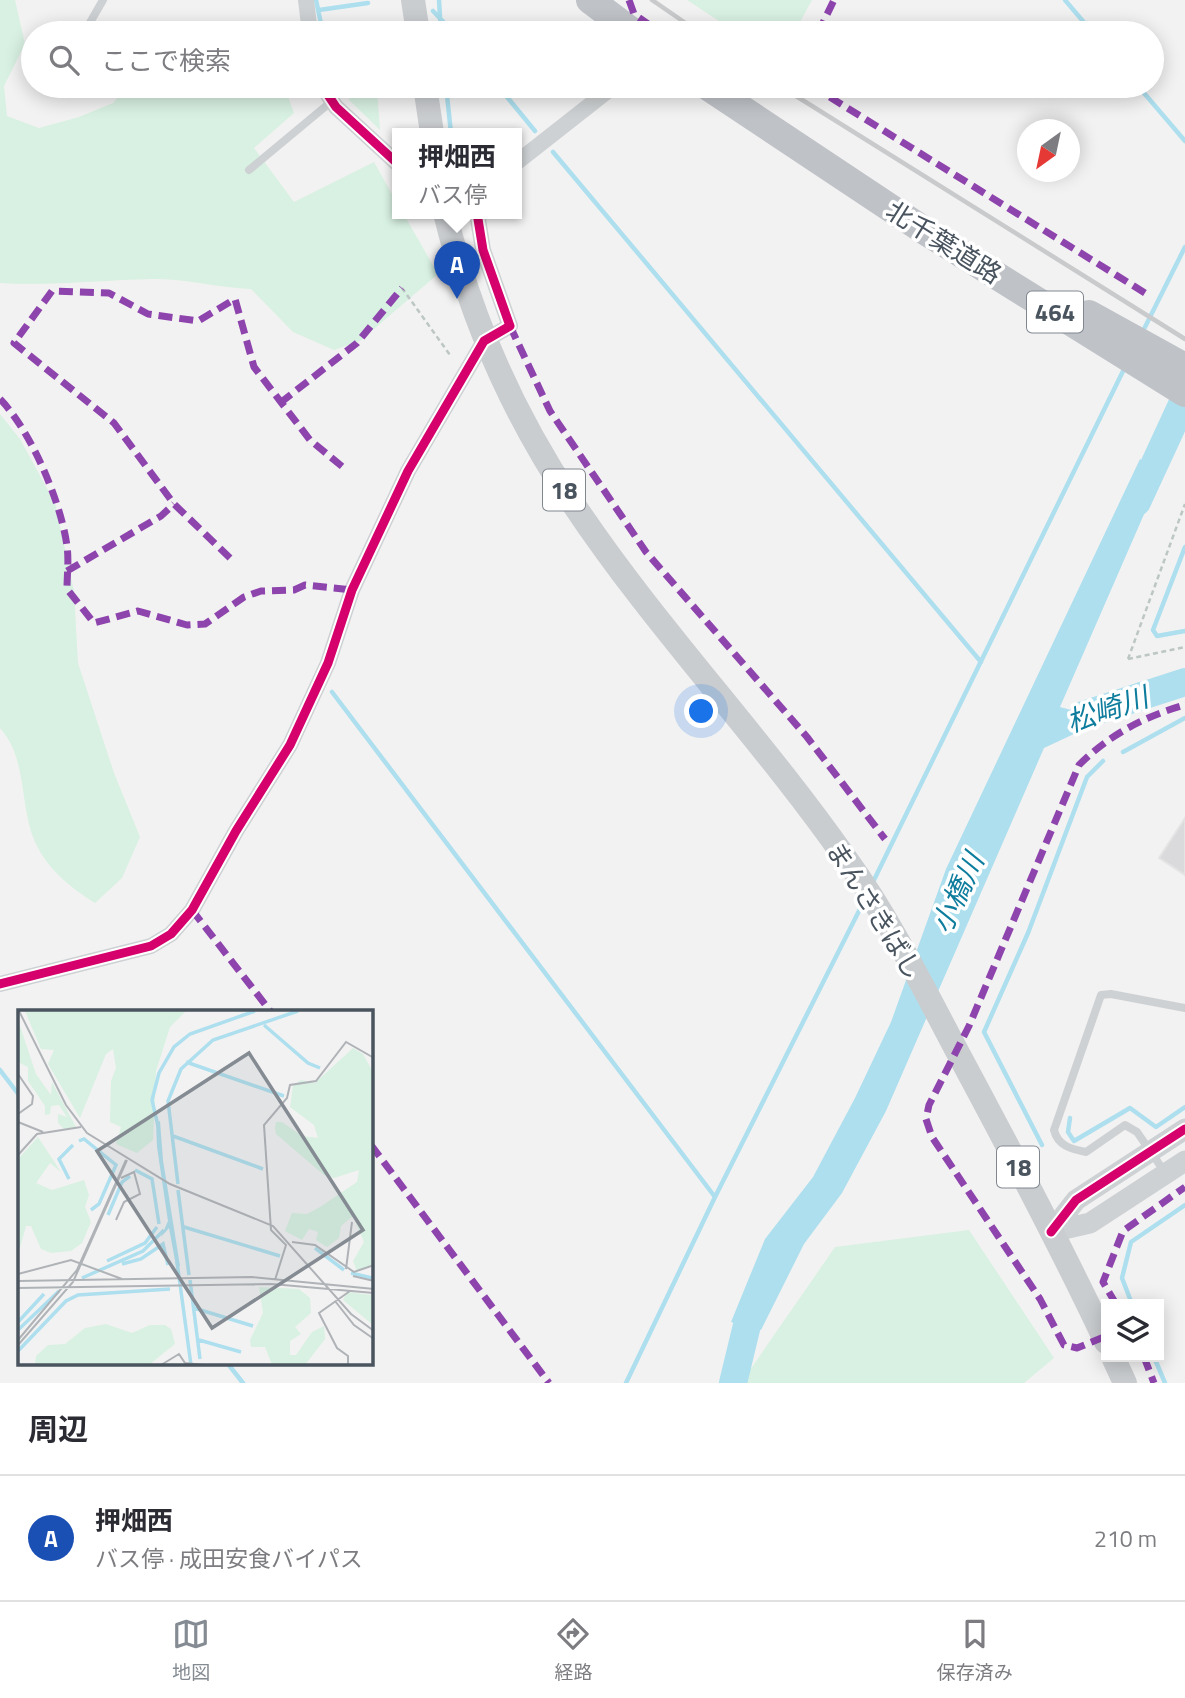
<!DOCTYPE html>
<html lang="ja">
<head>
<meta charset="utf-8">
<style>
	body { margin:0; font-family:"Titillium Web","Noto Sans JP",sans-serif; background:#f2f2f3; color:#2b2b33 }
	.controls { position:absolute; right:21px; bottom:21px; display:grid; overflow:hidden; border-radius:0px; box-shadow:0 4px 18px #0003 }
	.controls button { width:63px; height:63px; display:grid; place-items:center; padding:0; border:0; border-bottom:2px solid #e1e1e2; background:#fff; color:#2b2b33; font:35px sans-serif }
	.compass { position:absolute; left:1017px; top:119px; width:63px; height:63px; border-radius:50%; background:#fff; box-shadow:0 4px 18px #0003; rotate:213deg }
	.you { position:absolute; left:702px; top:712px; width:24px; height:24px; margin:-18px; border:5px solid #fff; border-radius:50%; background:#1a73e8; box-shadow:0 0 0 10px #1a73e833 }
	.badge { display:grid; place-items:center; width:46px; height:46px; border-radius:50%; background:#848b92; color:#fff; font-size:23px; font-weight:700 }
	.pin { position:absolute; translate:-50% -58px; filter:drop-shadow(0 2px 4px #0008) }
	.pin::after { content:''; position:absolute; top:37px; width:24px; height:21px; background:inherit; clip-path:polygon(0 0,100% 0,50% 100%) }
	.popup { position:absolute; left:392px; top:128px; width:130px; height:91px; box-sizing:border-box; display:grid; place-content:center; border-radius:0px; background:#fff; filter:drop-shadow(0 2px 5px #0005); font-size:23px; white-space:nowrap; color:#7c7c81 }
	.popup b { font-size:26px; color:#2b2b33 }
	.popup::after { content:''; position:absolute; left:50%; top:100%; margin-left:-14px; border:14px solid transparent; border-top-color:#fff }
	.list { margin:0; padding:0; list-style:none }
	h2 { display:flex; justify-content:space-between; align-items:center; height:91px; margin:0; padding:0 28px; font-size:30px }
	h2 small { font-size:23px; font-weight:400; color:#7c7c81 }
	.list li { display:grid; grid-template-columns:46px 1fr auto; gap:21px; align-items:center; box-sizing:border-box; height:126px; padding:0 28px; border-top:2px solid #e1e1e2 }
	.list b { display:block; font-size:26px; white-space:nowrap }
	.list p { margin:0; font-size:23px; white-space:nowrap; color:#7c7c81 }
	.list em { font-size:23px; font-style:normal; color:#7c7c81 }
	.icon { flex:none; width:38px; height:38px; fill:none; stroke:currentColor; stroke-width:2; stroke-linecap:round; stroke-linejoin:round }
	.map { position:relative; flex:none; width:1185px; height:1383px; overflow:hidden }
	.search { position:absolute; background:#fff; box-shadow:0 4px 18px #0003; left:21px; right:21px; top:21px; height:77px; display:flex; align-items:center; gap:18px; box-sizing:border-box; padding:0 24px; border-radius:38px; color:#7c7c81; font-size:26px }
	.sheet { height:217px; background:#fff }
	nav { display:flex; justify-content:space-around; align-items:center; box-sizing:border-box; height:98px; border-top:2px solid #e1e1e2; background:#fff; font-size:19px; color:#7c7c81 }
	nav a { display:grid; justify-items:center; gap:4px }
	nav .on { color:#848b92 }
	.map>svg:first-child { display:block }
	.green { fill:#d8f1e2 }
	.water { fill:#addfee }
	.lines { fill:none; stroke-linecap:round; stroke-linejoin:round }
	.stream { stroke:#addfee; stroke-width:4.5 }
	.river { stroke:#addfee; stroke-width:28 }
	.building { fill:#dadadc; stroke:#e4e4e5; stroke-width:2 }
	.path { stroke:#bcc7c3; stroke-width:2.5; stroke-dasharray:5 3.5; stroke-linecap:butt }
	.lane { stroke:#ced1d3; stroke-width:8 }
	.street { stroke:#ced1d3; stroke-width:16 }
	.secondary { stroke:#ced1d4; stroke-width:21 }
	.primary { stroke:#cacdd0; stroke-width:24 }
	.highway { stroke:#bfc3c8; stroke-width:28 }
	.rail { stroke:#c8cacc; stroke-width:4.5 }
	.quiet { stroke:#8e44ad; stroke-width:7; stroke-dasharray:14 7; stroke-linecap:butt }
	.cycleway-casing { stroke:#fff; stroke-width:13 }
	.cycleway { stroke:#d6006c; stroke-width:9 }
	.labels { text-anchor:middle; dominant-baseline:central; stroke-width:7; stroke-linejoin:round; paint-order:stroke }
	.shield { fill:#fff; stroke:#80878f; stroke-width:2 }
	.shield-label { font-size:24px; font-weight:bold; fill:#49545f }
	.street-label { font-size:26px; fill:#49545f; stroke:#fff }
	.water-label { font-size:28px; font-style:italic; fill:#0e7d9d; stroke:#fff }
	.inset-river { fill:none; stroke:#addfee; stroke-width:3.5 }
	.inset-road { fill:none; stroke:#afb3b7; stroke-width:2 }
	.view { fill:#848b92; fill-opacity:0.15; stroke:#848b92; stroke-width:3.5 }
	.inset-edge { fill:none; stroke:#49545f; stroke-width:3.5 }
</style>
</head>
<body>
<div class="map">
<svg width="1185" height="1383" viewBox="0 0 1185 1383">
	<rect width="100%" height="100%" fill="#f3f2f2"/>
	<path class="green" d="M0,0H15L25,44L4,86L7,116L39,128L79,117L113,103L127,86H284L294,113L254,148L294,202L374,162L397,203L398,213H403L438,274L360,341L334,350L293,332L251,289C218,288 185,278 153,279C102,280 51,286 0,283Z
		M687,0H812L794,33H737Z
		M377,90L380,130L348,99Z
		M0,414L20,439L55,503L74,591L78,663L114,773L140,837L122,878L95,903C70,887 48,870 35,842C19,806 28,759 0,728Z
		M969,1230L1054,1358L1024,1383H741L835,1247Z"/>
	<path class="water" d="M1140,459L1162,473L1060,707L1071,710L1139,682L1104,720L1044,748L886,1111L842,1193L804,1244L761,1330L731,1322L765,1239L813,1177L855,1098L891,1022L946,869Z"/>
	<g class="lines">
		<path class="stream" d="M316,0L323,33
			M439,0L441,33
			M1065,0L1093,33
			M319,10L368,3
			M433,11L454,33
			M334,86L336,97
			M446,86L451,133
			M498,86L535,131
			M1138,86L1185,141
			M553,152L981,662
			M1143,331L1185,247
			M1185,547L1153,630L1157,636L1185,631
			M332,692L715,1197
			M1123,752L1185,718
			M872,884L1125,367
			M0,1070L19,1095
			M1070,1118L1068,1132L1074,1141L1130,1108L1156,1127L1185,1107
			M1042,1145L984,1032L1028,933L1087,777L1103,761
			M1132,1304L1122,1278L1131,1242L1185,1205
			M1154,1357L1165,1383
			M228,1364L243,1383
			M626,1383L715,1197L864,901"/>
		<path class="river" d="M1137,502L1185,398
			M1083,715L1185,682
			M733,1383L748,1321L763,1294"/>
	</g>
	<path class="building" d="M1185,818V875L1159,858Z"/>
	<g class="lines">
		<path class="path" d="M402,288L450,355
			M1128,659L1185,504
			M1128,659L1185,647"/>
		<path class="lane" d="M84,33L103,0
			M98,86L108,93
			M249,170L332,101
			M1164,1171L1137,1132L1125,1125L1086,1152C1071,1149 1058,1146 1054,1130L1101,995L1111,994L1185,1008"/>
		<path class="street" d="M306,0L310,33
			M322,86L336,107L398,164
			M516,163L614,86
			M0,984L151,946L171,934L192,910L236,831L290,745L328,663L352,590L408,471L484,341L510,326L483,250L477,213"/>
		<path class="secondary" d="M1051,1232L1076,1200L1185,1129
			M1051,1232L1090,1223L1185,1161"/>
		<path class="primary" d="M413,0L418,33
			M425,86L432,133
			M445,213C470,316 513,414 572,502C655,627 760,736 846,859C890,920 923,987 958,1053C1009,1148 1060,1244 1106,1342
			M1113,1357L1125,1383"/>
		<path class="highway" d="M590,0L634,33
			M707,86L925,231L1185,393
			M1089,314L1185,367"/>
		<path class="rail" d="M652,0L700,33
			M780,86L1185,339"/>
		<path class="quiet" d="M629,0L634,14L661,33
			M818,33L834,0
			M737,86C753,97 761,96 777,86
			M812,86L1145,293
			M510,326L550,411L646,552L807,737L885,839
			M0,399C31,431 61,502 67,546C69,560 67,575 67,589L94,623L138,611L187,625L205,624L244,597L261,591L294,590L305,585L352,590
			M280,403L357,343L402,288
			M230,558L174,504L114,423L14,343L52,291L109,293L148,314L198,321L235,299L254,367L310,440L344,468
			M67,571L161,516L174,504
			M192,910L271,1012
			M371,1145L549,1383
			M1116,1304L1103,1282L1123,1231L1185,1187
			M1104,1337L1077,1348L1064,1345L1040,1299L932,1137L926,1119L929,1105L969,1026L1079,765C1109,735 1145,716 1185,705
			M1144,1357L1154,1383"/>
		<g class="cycleway-casing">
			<path id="cycleway" d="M322,86L336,107L398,164
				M0,984L151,946L171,934L192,910L236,831L290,745L328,663L352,590L408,471L484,341L510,326L483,250L477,213
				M1051,1232L1076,1200L1185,1129"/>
		</g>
		<use href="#cycleway" class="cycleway"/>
	</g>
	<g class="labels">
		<g class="shield">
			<rect x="1027" y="291.5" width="56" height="41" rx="5"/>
			<rect x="543" y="469.5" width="42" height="41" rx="5"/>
			<rect x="997" y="1146.5" width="42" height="41" rx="5"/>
		</g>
		<g class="shield-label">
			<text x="1055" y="312">464</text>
			<text x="564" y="490">18</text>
			<text x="1018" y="1167">18</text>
		</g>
		<g class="street-label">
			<text transform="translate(944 242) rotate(32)">北千葉道路</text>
			<text transform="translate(875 910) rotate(58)">まんさきばし</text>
		</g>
		<g class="water-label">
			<text transform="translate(1107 709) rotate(-19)">松崎川</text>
			<text transform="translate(957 893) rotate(-65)">小橋川</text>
		</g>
	</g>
	<g transform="translate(18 1010)">
		<rect width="355" height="355" fill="#f3f2f2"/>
		<path d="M7,1H168L152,17L138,61L135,130L119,143L98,134L103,117L92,112L93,71L98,58L95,39L88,44L62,108L30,54L36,40L23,39ZM0,10L18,64L33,85L34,72L58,117L46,119L40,113V104L49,107L41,95L33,96L32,104L27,105V96L10,71V57L0,52ZM335,38L345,44L356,64L355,254L339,261L335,251L346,232L335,206L323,216L321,228L309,237L298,230L300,222L291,219L284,230L267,221L274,203L289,204L302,197L339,172L341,160L316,168L306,165L258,124L257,118L258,112H264L284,126L300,128L296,115L272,97L275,76L283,70L297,73ZM20,127L43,162L32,153L18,173L34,180L66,170L71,185L67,197L73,212L64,233L53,241L33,243L23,239L13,216H8L0,245V149ZM241,277L281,279L292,288L293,303L277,317L283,324L272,331V345H278L294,322L306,316L307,329L287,355H254L247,337H233L232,330L245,303ZM329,282L354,285L355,315L325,290ZM88,314L114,323L132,315H147L153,319L157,334L132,354L17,355L18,346L30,335L47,334L67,318Z" fill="#d8f1e2"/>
		<path d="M142,111L145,150L162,256H158L151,218L143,227L150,211L139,137L138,113Z" fill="#addfee"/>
		<path class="inset-river" d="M246,15L290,53L302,58M168,52L266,86M140,116L134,90L141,63L156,37L172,24L237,1M155,126L245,159M61,131L66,129L98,155L81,194L73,200M117,160L134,169L141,214M51,169L41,149L55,135M160,174L150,91L163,59L195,30L280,1M160,180L171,265M90,205L104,172L112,166M166,217L262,246M297,238L326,260M89,251L127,233L139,217M159,252L173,355M104,254L123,249L145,234L150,255M333,263L354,268M64,268L125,241L146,220M172,270L182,349M176,298L235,316M0,312L26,284M0,320L41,281M181,330L223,342M0,341L48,291L60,285L152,279"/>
		<path class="inset-road" d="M1,1L48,95L69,123L152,174L255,216L333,304L356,321M0,64L15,86L14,94L0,104M0,112L25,122M0,145L19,124L63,117M98,210L106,192L122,184L116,162L103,168M274,232L297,235L336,262L356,255M328,259L334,212M0,264L53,250L104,269M335,266L356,271M257,270L268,235L253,220L246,115L269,88L272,75L298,71L328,32L356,48M0,271L234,267L356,279M0,278L254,274L356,283M317,291L336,315L356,329M0,330L59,260L108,150M0,335L55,272L109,150M143,355L161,344L167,353L186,355M330,355V346L319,338L301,303L332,281"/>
		<path class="view" d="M231,43L345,220L194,318L79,141Z"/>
		<rect width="355" height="355" class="inset-edge"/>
	</g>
</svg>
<div class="controls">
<button><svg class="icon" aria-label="layers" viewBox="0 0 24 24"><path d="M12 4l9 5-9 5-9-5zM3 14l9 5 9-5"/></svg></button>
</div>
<svg class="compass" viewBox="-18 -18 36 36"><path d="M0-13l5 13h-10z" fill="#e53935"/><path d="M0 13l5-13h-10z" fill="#7c7c81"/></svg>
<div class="you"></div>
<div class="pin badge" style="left:457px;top:299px;background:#1a4fb4">A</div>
<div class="popup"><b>押畑西</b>バス停</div>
<div class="search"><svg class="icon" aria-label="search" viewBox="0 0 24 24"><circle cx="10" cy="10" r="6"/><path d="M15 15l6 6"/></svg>ここで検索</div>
</div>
<section class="sheet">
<h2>周辺<small></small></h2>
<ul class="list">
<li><span class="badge" style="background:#1a4fb4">A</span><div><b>押畑西</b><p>バス停 · 成田安食バイパス</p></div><em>210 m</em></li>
</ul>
</section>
<nav>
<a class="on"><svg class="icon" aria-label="map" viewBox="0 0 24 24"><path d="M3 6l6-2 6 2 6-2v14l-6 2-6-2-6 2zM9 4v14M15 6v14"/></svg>地図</a>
<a><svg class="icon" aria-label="directions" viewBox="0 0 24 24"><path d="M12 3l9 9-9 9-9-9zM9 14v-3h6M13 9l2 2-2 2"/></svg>経路</a>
<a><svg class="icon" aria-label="saved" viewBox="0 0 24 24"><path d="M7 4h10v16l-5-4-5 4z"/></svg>保存済み</a>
</nav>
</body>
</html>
